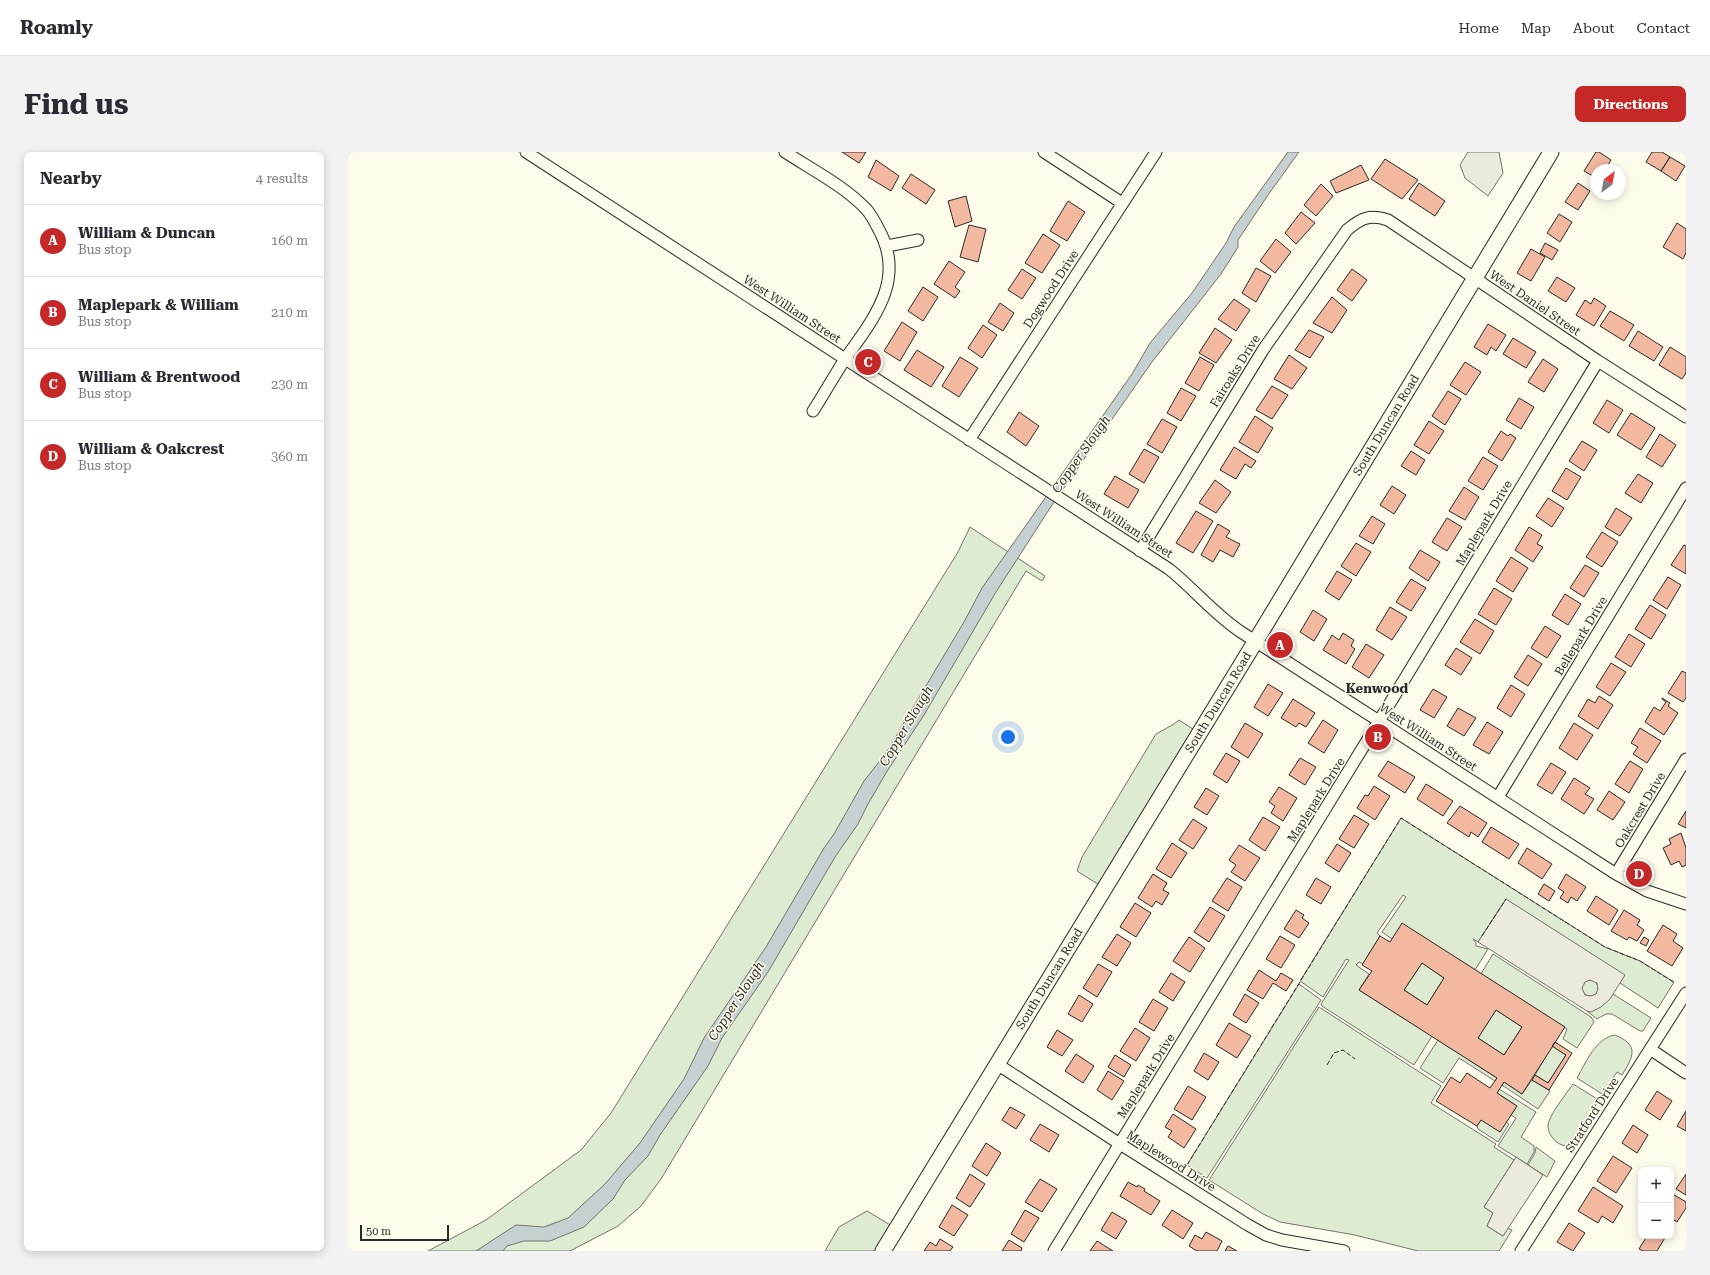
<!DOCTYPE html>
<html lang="en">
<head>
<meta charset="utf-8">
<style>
	body { margin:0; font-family:"Roboto Serif",serif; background:#f2f2f3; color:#2b2b33 }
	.controls { position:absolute; right:12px; bottom:12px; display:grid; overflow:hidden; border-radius:8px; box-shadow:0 2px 10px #0003 }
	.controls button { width:36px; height:36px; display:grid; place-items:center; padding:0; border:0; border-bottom:1px solid #e1e1e2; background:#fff; color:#2b2b33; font:20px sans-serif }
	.compass { position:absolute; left:1242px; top:12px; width:36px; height:36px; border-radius:50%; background:#fff; box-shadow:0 2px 10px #0003; rotate:32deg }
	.scale { position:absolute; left:12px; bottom:10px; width:89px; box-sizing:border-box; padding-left:4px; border:2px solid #2b2b2b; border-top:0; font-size:11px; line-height:14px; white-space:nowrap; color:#2b2b2b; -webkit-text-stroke:3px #fdfbea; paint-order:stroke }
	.you { position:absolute; left:660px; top:585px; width:14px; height:14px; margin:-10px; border:3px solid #fff; border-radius:50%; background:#1a73e8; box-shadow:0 0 0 6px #1a73e833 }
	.badge { display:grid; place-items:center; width:26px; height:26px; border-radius:50%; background:#c62828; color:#fff; font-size:13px; font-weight:700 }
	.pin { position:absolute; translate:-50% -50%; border:2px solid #fff; box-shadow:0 1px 4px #0006 }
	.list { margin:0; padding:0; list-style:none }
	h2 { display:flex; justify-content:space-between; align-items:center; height:52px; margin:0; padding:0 16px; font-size:17px }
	h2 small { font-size:13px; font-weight:400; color:#7c7c81 }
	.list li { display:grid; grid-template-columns:26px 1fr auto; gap:12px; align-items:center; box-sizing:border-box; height:72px; padding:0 16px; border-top:1px solid #e1e1e2 }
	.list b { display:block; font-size:15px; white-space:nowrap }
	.list p { margin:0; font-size:13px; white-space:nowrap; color:#7c7c81 }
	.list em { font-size:13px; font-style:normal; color:#7c7c81 }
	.map { position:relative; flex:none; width:1338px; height:1099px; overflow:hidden; border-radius:8px }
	header { display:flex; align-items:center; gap:24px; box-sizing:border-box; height:56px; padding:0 20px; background:#fff; border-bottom:1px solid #e1e1e2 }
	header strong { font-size:19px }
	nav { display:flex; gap:22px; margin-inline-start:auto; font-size:14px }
	.intro { display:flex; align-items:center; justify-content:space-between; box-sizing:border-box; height:96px; padding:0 24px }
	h1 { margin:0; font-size:28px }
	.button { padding:10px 18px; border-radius:8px; background:#c62828; color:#fff; font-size:14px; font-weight:700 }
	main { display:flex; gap:24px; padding:0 24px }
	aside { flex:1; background:#fff; border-radius:8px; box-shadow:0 2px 10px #0003 }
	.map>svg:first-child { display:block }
	.green { fill:#deebd1; stroke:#74746e }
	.parking { fill:#eceadb; stroke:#74746e; fill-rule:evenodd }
	.water { fill:#c7d0d0; stroke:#74746e }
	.building { fill:#f2b8a0; stroke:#2b2b2b; fill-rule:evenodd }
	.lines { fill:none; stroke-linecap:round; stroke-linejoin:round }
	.minor-casing { stroke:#2b2b2b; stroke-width:13 }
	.secondary-casing { stroke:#2b2b2b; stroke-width:17 }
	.minor { stroke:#fdfbea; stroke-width:11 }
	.secondary { stroke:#fdfbea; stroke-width:15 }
	.fence { stroke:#2b2b2b; stroke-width:1; stroke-dasharray:5 2; stroke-linecap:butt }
	.labels { text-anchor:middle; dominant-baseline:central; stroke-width:3; stroke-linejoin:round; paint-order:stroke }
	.street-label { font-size:12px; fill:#2b2b2b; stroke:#fdfbea }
	.water-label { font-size:13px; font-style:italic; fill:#2b2b2b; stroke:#fdfbea }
	.neighbourhood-label { font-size:13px; font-weight:bold; fill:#2b2b2b; stroke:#fdfbea }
</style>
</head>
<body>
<header>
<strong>Roamly</strong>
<nav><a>Home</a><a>Map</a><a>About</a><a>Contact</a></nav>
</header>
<div class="intro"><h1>Find us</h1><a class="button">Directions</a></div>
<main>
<aside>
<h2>Nearby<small>4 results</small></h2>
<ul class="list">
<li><span class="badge">A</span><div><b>William &amp; Duncan</b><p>Bus stop</p></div><em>160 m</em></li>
<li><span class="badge">B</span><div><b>Maplepark &amp; William</b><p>Bus stop</p></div><em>210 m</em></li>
<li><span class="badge">C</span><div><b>William &amp; Brentwood</b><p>Bus stop</p></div><em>230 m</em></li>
<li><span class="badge">D</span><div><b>William &amp; Oakcrest</b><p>Bus stop</p></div><em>360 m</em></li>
</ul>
</aside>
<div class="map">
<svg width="1338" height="1099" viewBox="0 0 1338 1099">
	<rect width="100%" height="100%" fill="#fdfbea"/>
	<path class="green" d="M622,375L697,424L694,429L678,419L313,1027L293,1054L270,1074L222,1099H80L138,1068L233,998L263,961L610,400Z
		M831,568L851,581L756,736L729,719L734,705L808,582L826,572Z
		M1053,666L1257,795L1292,809L1326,830L1310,856L1272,831L1158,747L1130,790L1125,787L1128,791V794L1140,797L1127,818L1044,787L1034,780L1058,745L1055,743L1029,781L1032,784L1015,812L1011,810L1008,813L1021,822L1011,838L1084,884L1066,913L974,854L973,852L1001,808L998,807L975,845L952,829Z
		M1145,802L1243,865L1246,870L1229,896L1215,887L1219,877L1133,822Z
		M1074,811L1096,826L1079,853L1056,838Z
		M1234 836a8 8 0 1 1 16 0a8 8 0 1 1-16 0Z
		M951,832L973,848L859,1026L839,1013Z
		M1265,842L1303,866L1295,879H1292L1264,862H1258L1249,867L1239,859C1248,860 1261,849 1265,842Z
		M971,855L1093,934L1083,951L1148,992L1146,995L1166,1008L1136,1055L1145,1061L1139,1074L1155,1084L1160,1076L1164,1078L1151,1099H1070L1007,1083L932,1070L915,1062L861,1028Z
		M1148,858L1174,875L1156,903L1130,886Z
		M1267,883C1291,893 1286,904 1274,923L1269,920L1254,942L1229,926C1238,910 1248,886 1267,883Z
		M1090,888L1149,926L1147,929L1111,906L1095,931L1072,916Z
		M1204,894L1218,903L1200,931L1187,923Z
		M1184,928L1202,939L1190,957L1154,933L1156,930L1174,942Z
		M1225,932L1251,948L1237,970L1241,973C1237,979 1233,988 1226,992C1215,999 1200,986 1200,974C1200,964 1219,941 1225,932Z
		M1151,937L1188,960L1173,985L1186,994V1000L1179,1012L1150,994L1168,966L1163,963L1169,954L1149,941Z
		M1133,968L1158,970L1161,972L1150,990L1130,977L1129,974Z
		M1188,995L1207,1009L1199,1025L1180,1013L1187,1001Z
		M519,1059L549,1077L535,1099H477L491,1075Z"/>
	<path class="parking" d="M1120,0H1151L1155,21L1140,44L1117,26L1112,13Z
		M1158,747L1277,823L1262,847L1253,855L1243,860L1239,859L1130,790ZM1242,828L1249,831L1250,837L1248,842L1243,844L1237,843L1234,836L1237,830Z
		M1168,1005L1195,1023L1155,1084L1139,1074L1145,1061L1136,1055Z"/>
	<path class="water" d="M940,0H951L920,43L890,88V95L873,122L804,210L704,353L648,440L576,563L538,621L520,652L510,672L487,705L420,820L374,886L360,914L312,983L300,1004L277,1028L265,1047L236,1075L202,1089H176L159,1094L155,1099H128L168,1073L196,1075L220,1066L257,1032L292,991L336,927L356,886L418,795L476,696L486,682L516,629L538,601L616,470L634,436L784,222L802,191L844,141L878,91L886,75Z"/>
	<path class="building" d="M494,0H518L511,11Z
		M1248,0H1251L1263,8L1257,18H1248V26L1236,19Z
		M1304,0H1314L1322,5L1313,19L1298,10Z
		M1322,5L1337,14L1328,29L1313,19Z
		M1037,7L1070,28L1054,47L1023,27Z
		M528,8L551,24L543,39L520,25Z
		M1013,13L1021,28L988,41L982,29Z
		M563,22L587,38L578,52L554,36Z
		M1071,31L1097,49L1087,64L1061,47Z
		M1230,31L1242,39L1230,58L1217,50Z
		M973,32L985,44L968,64L956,53Z
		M618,44L624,69L607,75L600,49Z
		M720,49L737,60L719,89L702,79Z
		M953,60L967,71L948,92L937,81Z
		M1211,62L1224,70L1212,90L1199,81Z
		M1329,71L1338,77V101L1335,107L1315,95Z
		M621,73L638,77L630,110L612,105Z
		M695,82L712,93L694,121L677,111Z
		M928,87L943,100L927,121L912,109Z
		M1197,91L1210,98L1204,108L1192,101Z
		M1183,97L1197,105L1183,129L1169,121Z
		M601,109L617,120L607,135L612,139L607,146L586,132Z
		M908,116L923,124L908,150L894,141Z
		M674,117L688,126L674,147L660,138Z
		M1004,117L1019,128L1004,149L989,138Z
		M1209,125L1227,136L1218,150L1200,139Z
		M575,135L590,145L575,169L560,159Z
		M984,145L999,158L984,181L965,171Z
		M1246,146L1258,154L1246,174L1228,163L1237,148L1243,152Z
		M886,147L902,158L888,179L870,167Z
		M652,151L666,161L655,179L640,170Z
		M1262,159L1286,173L1276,189L1252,174Z
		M554,170L569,180L552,209L536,199Z
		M1140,172L1158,183L1148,199L1143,195L1139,203L1126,195Z
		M635,173L649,183L634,206L620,196Z
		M867,176L884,188L868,211L851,201Z
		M961,178L976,185L962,206L947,198Z
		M1290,179L1315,195L1306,209L1281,194Z
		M1165,186L1188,200L1178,216L1155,202Z
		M1322,195L1338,205V221L1334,227L1311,213Z
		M569,198L596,215L583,235L556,218Z
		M941,203L959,216L944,237L926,227Z
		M612,205L630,216L611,245L594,234Z
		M852,205L866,213L851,239L837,231Z
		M1195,207L1210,217L1196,240L1180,230Z
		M1117,210L1133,220L1118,243L1102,233Z
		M924,234L940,243L924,267L908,258Z
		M833,236L848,244L833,269L819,261Z
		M1100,239L1113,247L1097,273L1084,264Z
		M1171,246L1186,255L1173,277L1158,268Z
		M1259,248L1275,258L1261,281L1245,271Z
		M671,260L691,274L678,294L659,280Z
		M1283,261L1307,276L1293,298L1269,283Z
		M907,264L925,276L910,301L891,290Z
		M814,267L829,275L814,301L799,292Z
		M1081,269L1096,279L1081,302L1066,293Z
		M1153,279L1160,284L1162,282L1168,286L1154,309L1140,300Z
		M1312,282L1328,293L1314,315L1298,305Z
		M1234,289L1249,298L1236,319L1221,309Z
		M886,295L908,309L903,316L897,312L888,327L872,318Z
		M796,297L811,305L796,331L781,322Z
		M1063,299L1077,308L1068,323L1053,314Z
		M1135,305L1150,314L1135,338L1120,329Z
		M1218,316L1233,325L1219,348L1204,339Z
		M1290,322L1305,331L1293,351L1277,341Z
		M767,324L791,338L780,356L756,342Z
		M867,328L883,340L868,361L851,351Z
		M1044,334L1058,343L1046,362L1032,353Z
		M1116,335L1131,345L1117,368L1101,359Z
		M1200,346L1216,356L1204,375L1188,364Z
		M1268,356L1284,366L1272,384L1257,375Z
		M848,359L865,369L845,401L828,391Z
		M1024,364L1037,372L1025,392L1011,384Z
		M1099,366L1114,375L1099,399L1084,390Z
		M870,372L882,379L878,385L892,392L885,405L872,398L865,410L853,403Z
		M1181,375L1194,383L1189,392L1195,395L1185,410L1167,398Z
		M1254,380L1270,390L1254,415L1238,405Z
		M1008,391L1023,400L1008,424L993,414Z
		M1336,393L1338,394V422L1323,413Z
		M1072,398L1092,410L1080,429L1061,416Z
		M1163,405L1180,416L1165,440L1148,429Z
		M1237,413L1251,421L1236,445L1222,436Z
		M989,419L1004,428L991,448L977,439Z
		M1320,425L1333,433L1319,457L1305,448Z
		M1063,427L1078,436L1063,459L1048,450Z
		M1146,436L1164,447L1148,473L1130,462Z
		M1217,442L1233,452L1220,473L1204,463Z
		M1302,453L1318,463L1303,487L1287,477Z
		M1042,455L1059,465L1044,488L1028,478Z
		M965,458L979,467L966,489L952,480Z
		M1127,467L1146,479L1132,502L1112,490Z
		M1197,474L1213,484L1199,506L1183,496Z
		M995,481L1006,488L1003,494L1007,497L998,512L975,498L984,483L991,488Z
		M1281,482L1297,492L1283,515L1267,505Z
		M1018,492L1036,503L1021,526L1004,515Z
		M1108,496L1124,506L1113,523L1097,513Z
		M1180,503L1194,512L1180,534L1166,525Z
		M1263,511L1278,520L1262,544L1248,535Z
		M1334,519L1338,521V546L1335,550L1320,541Z
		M920,532L935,541L920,564L906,555Z
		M1163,533L1177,542L1163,565L1149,556Z
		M1085,537L1099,545L1086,566L1072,558Z
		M1251,544L1265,553L1250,577L1230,564L1240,547L1247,551Z
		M1314,546L1322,551L1320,554L1330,561L1316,583L1297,570L1306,555L1312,559L1318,550L1314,547Z
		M945,547L967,561L958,575L951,571L948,575L933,566Z
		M1110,556L1128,566L1116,584L1099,574Z
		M975,568L990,578L976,601L960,591Z
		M1139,570L1155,580L1141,602L1125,593Z
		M897,571L915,582L900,606L883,595Z
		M1226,571L1245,583L1229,608L1211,596Z
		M1292,576L1313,589L1299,611L1285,602L1290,595L1283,591Z
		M878,601L892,609L879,631L865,622Z
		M952,606L968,615L957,633L941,623Z
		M1040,609L1067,625L1057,641L1030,624Z
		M1282,609L1295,617L1281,641L1267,632Z
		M1203,611L1218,620L1204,642L1189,633Z
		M1226,626L1242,636L1237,642L1246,647L1236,662L1213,647Z
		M1078,632L1105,649L1095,664L1069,647Z
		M1026,634L1042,644L1027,668L1009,656L1017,643L1020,644Z
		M931,635L949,646L935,669L923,661L927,654L921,650Z
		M858,636L871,644L859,663L846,655Z
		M1261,639L1277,650L1265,668L1249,658Z
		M1112,654L1139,671L1130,685L1123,680L1121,685L1099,671Z
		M1338,659V676L1330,672Z
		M1006,663L1021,672L1006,696L991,687Z
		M915,665L932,675L917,699L901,688Z
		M845,667L859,676L845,697L831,688Z
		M1143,675L1171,692L1161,707L1134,690Z
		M1333,681L1338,696V713L1334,715L1331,709L1323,713L1315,696L1323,692L1321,687Z
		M824,691L839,701L823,726L808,717Z
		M989,692L1003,701L991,720L977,711Z
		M891,693L912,706L897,729L883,720L888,713L881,708Z
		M1179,696L1204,712L1194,727L1170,711Z
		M805,722L819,731L815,738L821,741L814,753L808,749L804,755L790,746Z
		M1218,722L1238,735L1229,749L1223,745L1220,751L1212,746L1216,740L1210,736Z
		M879,726L894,735L880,759L864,749Z
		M968,726L983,735L973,752L958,743Z
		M1196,732L1207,739L1201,749L1190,742Z
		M1248,744L1270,758L1261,773L1239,759Z
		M787,751L803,761L788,785L772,775Z
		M862,755L877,764L861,790L846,780Z
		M948,758L956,763L954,766L961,771L951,786L936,777Z
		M1276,758L1292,768L1289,773L1296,778L1289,789L1281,785L1279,788L1263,779Z
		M1054,771L1217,875L1174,942L1156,930L1149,941L1169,954L1152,980L1133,968L1129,974L1088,949L1103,925L1112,931L1119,921L1142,936L1149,926L1011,838L1024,819L1014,813L1032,784L1042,790ZM1074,811L1096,826L1079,853L1056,838ZM1148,858L1174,875L1156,903L1130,886Z
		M1315,773L1329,782L1325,789L1335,796L1324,814L1299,799Z
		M769,782L783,791L769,814L754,805Z
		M932,784L947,793L933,816L918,807Z
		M841,785L857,796L842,820L825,809Z
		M1296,785L1301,788L1298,794L1292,791Z
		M750,812L764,820L749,845L735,836Z
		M911,818L928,829L933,821L945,828L938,839L925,831L915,847L899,838Z
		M823,821L837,830L825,849L811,840Z
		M897,842L911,851L898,871L885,863Z
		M731,843L745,852L734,870L720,862Z
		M805,847L820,856L806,879L791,870Z
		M881,871L903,884L889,906L868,893Z
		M787,876L802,886L788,909L772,899Z
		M709,878L725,888L714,904L699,895Z
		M1207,890L1224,901L1201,938L1184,928L1187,923L1200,931L1218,903L1204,894Z
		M856,901L871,910L860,928L846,919Z
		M728,902L746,914L735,931L717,919Z
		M767,903L783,913L776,925L760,915Z
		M760,919L776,929L764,948L749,938Z
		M840,934L858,945L844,968L826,957Z
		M1309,939L1324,949L1312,968L1297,958Z
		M662,955L677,963L668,977L654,968Z
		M1338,959V979L1329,974Z
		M825,962L848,977L836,996L820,985L824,979L817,975Z
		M692,972L711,983L701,1000L682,988Z
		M1285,973L1300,983L1289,1001L1274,991Z
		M638,991L653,1001L639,1024L624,1014Z
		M1265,1004L1284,1016L1268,1041L1249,1029Z
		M622,1022L637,1032L622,1055L608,1046Z
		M1338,1022V1043L1328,1037Z
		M692,1027L709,1037L694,1060L677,1050Z
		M780,1030L789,1035L790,1033L797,1037L796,1039L812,1049L803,1063L772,1044Z
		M1245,1035L1275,1054L1265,1071L1254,1064L1250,1071L1230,1059Z
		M1323,1041L1338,1050V1056L1329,1070L1323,1066Z
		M604,1053L620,1063L606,1084L591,1075Z
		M677,1058L691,1066L676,1090L663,1082Z
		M824,1058L845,1071L835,1087L814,1073Z
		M764,1060L779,1069L768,1087L753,1078Z
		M1221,1071L1237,1081L1225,1099L1209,1090Z
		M858,1080L874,1089L869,1099H849L841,1094L847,1083L854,1087Z
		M1299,1084H1318L1309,1099H1295L1291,1097Z
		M592,1087L605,1095L602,1099H576L582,1090L588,1094Z
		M661,1088L674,1096L673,1099H654Z
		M749,1089L765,1099H742Z
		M880,1094L889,1099H877Z"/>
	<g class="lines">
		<g class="minor-casing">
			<path id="minor" d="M178,0L821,417C846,437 866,462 893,480L1268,722L1299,739L1338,752
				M437,0C463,17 498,35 519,58C523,63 527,70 530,76C559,127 526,166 497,207C486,224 476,242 465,259
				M696,0L774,51
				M539,94L570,88
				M621,288L808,0
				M792,399L915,198L999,78C1013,66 1022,62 1040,68L1250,209L1338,265
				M1150,645L1338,336
				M1268,722L1338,607
				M1302,897L1338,921
				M649,912L772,992L900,1073L918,1083L934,1088L996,1099
				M706,1099L1025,579L1250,209
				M1173,1099L1338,841"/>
		</g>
		<g class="secondary-casing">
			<g id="secondary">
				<path id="s1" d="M535,1099L901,500L1203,0"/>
			</g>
		</g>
		<use href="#minor" class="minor"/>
		<use href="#secondary" class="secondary"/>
		<path class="fence" d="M1134,784L1158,747
			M979,913L986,901L995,898L1007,907
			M839,1013L1053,666L1257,795L1292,809L1327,831"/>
	</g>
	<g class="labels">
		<g class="street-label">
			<text transform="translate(703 137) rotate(-57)">Dogwood Drive</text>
			<text transform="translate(1187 151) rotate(34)">West Daniel Street</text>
			<text transform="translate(444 157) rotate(33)">West William Street</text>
			<text transform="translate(887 219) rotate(-58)">Fairoaks Drive</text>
			<text stroke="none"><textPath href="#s1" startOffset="967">South Duncan Road</textPath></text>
			<text transform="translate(1136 371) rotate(-59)">Maplepark Drive</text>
			<text transform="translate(776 372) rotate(33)">West William Street</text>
			<text transform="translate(1233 484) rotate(-59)">Bellepark Drive</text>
			<text stroke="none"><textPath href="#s1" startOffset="643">South Duncan Road</textPath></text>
			<text transform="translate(1080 585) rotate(33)">West William Street</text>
			<text transform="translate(968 648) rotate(-58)">Maplepark Drive</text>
			<text transform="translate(1292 658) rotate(-59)">Oakcrest Drive</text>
			<text stroke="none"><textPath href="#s1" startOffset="319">South Duncan Road</textPath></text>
			<text transform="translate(798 924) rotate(-58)">Maplepark Drive</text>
			<text transform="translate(1244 963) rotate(-57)">Stratford Drive</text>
			<text transform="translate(823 1009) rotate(32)">Maplewood Drive</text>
		</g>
		<g class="water-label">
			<text transform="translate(733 302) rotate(-55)">Copper Slough</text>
			<text transform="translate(558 574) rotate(-59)">Copper Slough</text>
			<text transform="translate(388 849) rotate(-57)">Copper Slough</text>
		</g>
		<g class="neighbourhood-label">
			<text x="1029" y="536">Kenwood</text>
		</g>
	</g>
</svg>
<div class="controls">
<button>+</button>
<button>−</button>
</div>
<svg class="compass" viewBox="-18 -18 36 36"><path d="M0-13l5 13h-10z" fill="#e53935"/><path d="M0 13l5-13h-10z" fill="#7c7c81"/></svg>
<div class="scale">50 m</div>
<div class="you"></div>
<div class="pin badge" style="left:932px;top:493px">A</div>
<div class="pin badge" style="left:1030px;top:585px">B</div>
<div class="pin badge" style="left:520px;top:210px">C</div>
<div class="pin badge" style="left:1291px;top:722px">D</div>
</div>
</main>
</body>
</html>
